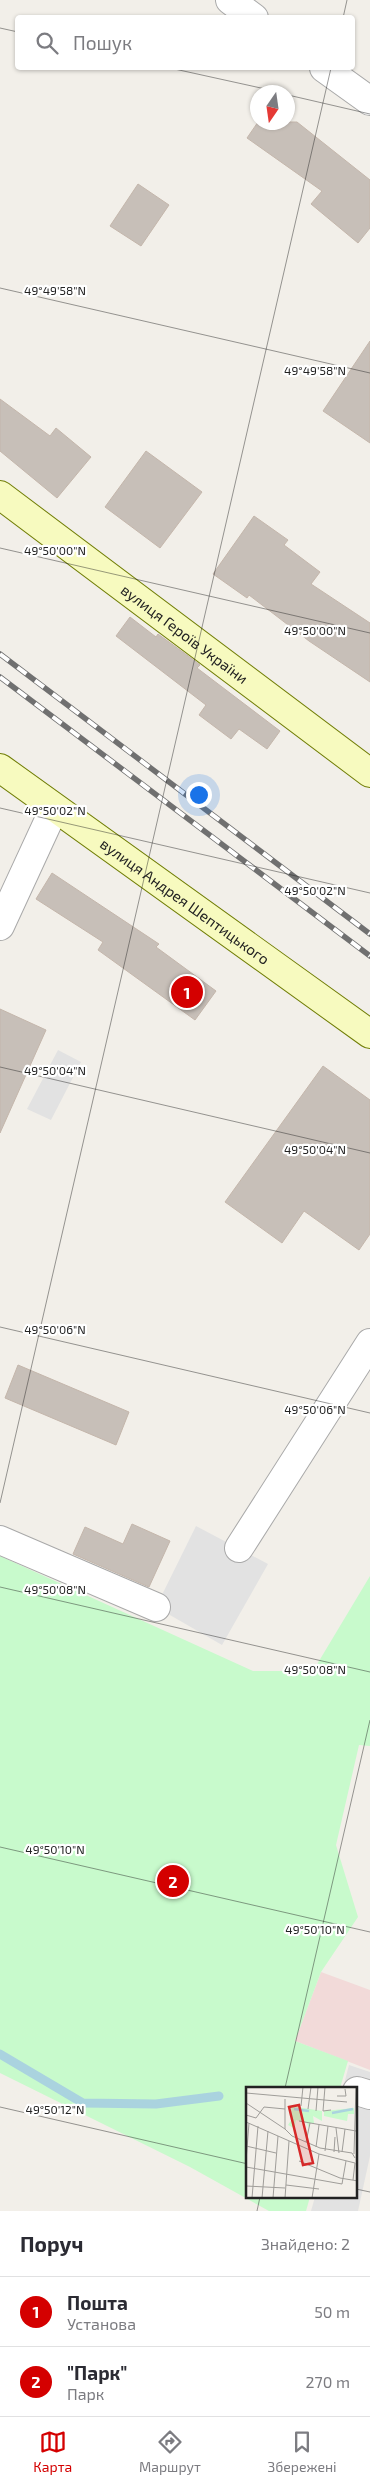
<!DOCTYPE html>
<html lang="uk">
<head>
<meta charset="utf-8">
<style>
	body { margin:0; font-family:"Exo 2",sans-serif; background:#f7f7f7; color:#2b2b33 }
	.compass { position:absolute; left:250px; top:85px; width:45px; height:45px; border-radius:50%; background:#fff; box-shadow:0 1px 4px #0004; rotate:193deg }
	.you { position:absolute; left:198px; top:794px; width:18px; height:18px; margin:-12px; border:4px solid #fff; border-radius:50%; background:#1a73e8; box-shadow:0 0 0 8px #1a73e833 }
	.badge { display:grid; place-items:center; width:32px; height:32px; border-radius:50%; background:#d40000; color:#fff; font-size:16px; font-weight:700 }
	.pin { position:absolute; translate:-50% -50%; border:2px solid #fff; box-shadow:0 1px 5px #0006 }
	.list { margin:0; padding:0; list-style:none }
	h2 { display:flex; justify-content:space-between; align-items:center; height:65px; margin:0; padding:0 20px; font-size:21px }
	h2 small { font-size:16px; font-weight:400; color:#7c7c81 }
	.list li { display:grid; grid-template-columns:32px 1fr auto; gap:15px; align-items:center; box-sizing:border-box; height:70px; padding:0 20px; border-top:1px solid #e1e1e2 }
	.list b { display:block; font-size:19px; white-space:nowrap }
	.list p { margin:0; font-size:16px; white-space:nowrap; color:#7c7c81 }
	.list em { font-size:16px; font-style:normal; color:#7c7c81 }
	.icon { flex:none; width:28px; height:28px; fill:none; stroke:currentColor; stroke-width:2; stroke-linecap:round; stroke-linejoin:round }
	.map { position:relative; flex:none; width:370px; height:2211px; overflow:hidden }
	.search { position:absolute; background:#fff; box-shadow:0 1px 4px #0004; left:15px; right:15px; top:15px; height:55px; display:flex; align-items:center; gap:12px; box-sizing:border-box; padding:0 18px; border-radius:5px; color:#7c7c81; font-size:19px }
	.sheet { height:205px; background:#fff }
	nav { display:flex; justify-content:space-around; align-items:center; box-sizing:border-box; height:70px; border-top:1px solid #e1e1e2; background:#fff; font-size:14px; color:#7c7c81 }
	nav a { display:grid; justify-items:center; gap:2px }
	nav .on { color:#d40000 }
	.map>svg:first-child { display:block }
	.commercial { fill:#f2dad9 }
	.park { fill:#c8facc }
	.parking { fill:#e2e2e2 }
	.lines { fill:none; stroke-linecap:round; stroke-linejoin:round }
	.stream { stroke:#aad3df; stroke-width:9 }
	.building { fill:#c7bfb8; stroke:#c4b6ab }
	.street-casing { stroke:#a9a9a9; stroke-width:30 }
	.secondary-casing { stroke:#707d05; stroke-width:30 }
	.street { stroke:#fff; stroke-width:28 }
	.secondary { stroke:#f7fabf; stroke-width:28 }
	.rail-casing { stroke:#707070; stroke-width:5.5 }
	.rail { stroke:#fff; stroke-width:4; stroke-dasharray:11; stroke-linecap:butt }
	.ticks { fill:none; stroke:#222; stroke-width:1; stroke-opacity:0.45 }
	.labels { text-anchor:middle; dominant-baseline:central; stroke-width:4.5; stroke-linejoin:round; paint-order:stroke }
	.street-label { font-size:15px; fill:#222; stroke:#fff }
	.inset-river { fill:none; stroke:#aad3df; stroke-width:2.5 }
	.inset-road { fill:none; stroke:#9f9d99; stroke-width:1 }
	.view { fill:#d62828; fill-opacity:0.15; stroke:#d62828; stroke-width:2.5 }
	.inset-edge { fill:none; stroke:#222; stroke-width:2.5 }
	.ticks-label { font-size:12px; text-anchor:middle; fill:#222; stroke:#fff; stroke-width:4.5; stroke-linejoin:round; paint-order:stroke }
</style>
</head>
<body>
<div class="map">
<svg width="370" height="2211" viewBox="0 0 370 2211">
	<rect width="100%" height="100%" fill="#f2efe9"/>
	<path class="commercial" d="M321,1972L370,1990V2070L295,2041Z"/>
	<path class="park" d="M0,1556L253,1671H313L370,1576V1746L359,1745L336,1845L358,1917L321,1972L295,2041L348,2061L340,2088H248V2197H310L306,2211H269L190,2167L0,2073Z"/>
	<path class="parking" d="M58,1050L81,1062L51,1120L27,1109Z
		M196,1526L268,1564L222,1645L156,1607Z
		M349,2065L370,2072V2156L358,2211H311L315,2197H356V2088H343Z"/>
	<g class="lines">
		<path class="stream" d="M0,2054L83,2103L156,2104L219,2096"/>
	</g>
	<path class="building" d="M258,122H297L370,180V228L358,243L311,204L322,191L247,138Z
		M138,184L169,205L141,246L110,226Z
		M370,341V443L323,411Z
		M0,399L50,436L56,428L91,457L57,498L0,451Z
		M146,451L202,492L160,548L105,507Z
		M254,516L288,540L284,545L320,572L311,584L370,623V682L309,641L249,595L247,598L213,574Z
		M130,617L156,637L158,634L195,661L200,665L197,668L280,731L267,749L239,729L231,739L199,715L206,705L116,636Z
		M52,873L159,944L156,947L216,991L195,1020L98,950L103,942L36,899Z
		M0,1009L46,1030L0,1133Z
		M323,1066L370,1100V1234L359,1250L304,1211L282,1243L225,1202Z
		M18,1365L129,1412L116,1445L5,1398Z
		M132,1524L170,1541L149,1587L73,1554L85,1527L123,1544Z"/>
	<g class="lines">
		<g class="street-casing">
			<path id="street" d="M230,0L254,18
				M324,68L370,101
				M0,926L54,809
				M0,1540L156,1607
				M239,1548L370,1343
				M357,2091L370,2095"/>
		</g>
		<g class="secondary-casing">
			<g id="secondary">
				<path id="s1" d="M0,495L370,773"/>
				<path id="s2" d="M0,768L370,1034"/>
			</g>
		</g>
		<use href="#street" class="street"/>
		<use href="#secondary" class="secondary"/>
		<g class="rail-casing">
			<path id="rail" d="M0,654L370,934
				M0,677L370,956"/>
		</g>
		<use href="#rail" class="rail"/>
	</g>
	<path class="ticks" d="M343,18L347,0M0,28L18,32M170,68L279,92M288,95L370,114M0,288L370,373M0,548L370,633M0,808L370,893M0,1067L370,1153M0,1327L370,1413M0,1503L331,68M0,1587L370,1672M0,1847L370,1932M285,2088L370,1720M0,2107L248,2164M356,2189L370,2192M257,2211L260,2197"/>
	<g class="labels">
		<g class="street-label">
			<text stroke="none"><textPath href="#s1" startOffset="231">вулиця Героїв України</textPath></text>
			<text stroke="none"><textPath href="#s2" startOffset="228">вулиця Андрея Шептицького</textPath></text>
		</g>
	</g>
	<g transform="translate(246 2087)">
		<rect width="111" height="111" fill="#f2efe9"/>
		<path d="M45,19L76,24V34L67,29L68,36H64L63,41L61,36L50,33L48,41L42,38L46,32ZM108,21V27H102L101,34L78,29V24Z" fill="#c8facc"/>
		<path class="inset-river" d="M48,22L63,24M86,26L107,22"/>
		<path class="inset-road" d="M79,0L77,24L85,23M0,6L101,15M91,9H100L99,2M0,16L39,42V12M55,19L57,0M62,22L65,0M70,24L72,0M0,28L10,31L18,20L39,22M53,34L110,44M0,35L73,67L109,76L107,93M90,41L93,66M39,42L46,49L74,61L106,66L109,71M60,55L64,36M0,59L30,66M70,60L73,38M79,64L82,39M88,65L89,50M96,65L99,42M108,67L110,0M0,74L3,36M53,74L94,91L112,94M0,80L96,97L100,74M40,98L73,102M0,99L39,101M6,111L12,39M16,111L22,44M27,111L32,49M39,111L43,54M66,111L73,67"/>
		<path class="view" d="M53,18L67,76L57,78L43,20Z"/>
		<rect width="111" height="111" class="inset-edge"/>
	</g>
	<g class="ticks-label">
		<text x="55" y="295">49°49'58"N</text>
		<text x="315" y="375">49°49'58"N</text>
		<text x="55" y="555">49°50'00"N</text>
		<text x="315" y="635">49°50'00"N</text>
		<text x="55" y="815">49°50'02"N</text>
		<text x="315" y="895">49°50'02"N</text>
		<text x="55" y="1075">49°50'04"N</text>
		<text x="315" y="1154">49°50'04"N</text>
		<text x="55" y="1334">49°50'06"N</text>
		<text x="315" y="1414">49°50'06"N</text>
		<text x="55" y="1594">49°50'08"N</text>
		<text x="315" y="1674">49°50'08"N</text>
		<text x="55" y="1854">49°50'10"N</text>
		<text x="315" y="1934">49°50'10"N</text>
		<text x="55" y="2114">49°50'12"N</text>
	</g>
</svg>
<svg class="compass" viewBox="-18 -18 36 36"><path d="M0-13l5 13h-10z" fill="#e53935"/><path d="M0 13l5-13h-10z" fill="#7c7c81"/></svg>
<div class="you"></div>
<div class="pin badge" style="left:187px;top:992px">1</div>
<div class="pin badge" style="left:173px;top:1881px">2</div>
<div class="search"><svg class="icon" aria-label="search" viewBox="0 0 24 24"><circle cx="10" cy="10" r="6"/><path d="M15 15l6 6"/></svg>Пошук</div>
</div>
<section class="sheet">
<h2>Поруч<small>Знайдено: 2</small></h2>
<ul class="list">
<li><span class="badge">1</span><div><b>Пошта</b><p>Установа</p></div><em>50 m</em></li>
<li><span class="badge">2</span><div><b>&quot;Парк&quot;</b><p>Парк</p></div><em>270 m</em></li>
</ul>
</section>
<nav>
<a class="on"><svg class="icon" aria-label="map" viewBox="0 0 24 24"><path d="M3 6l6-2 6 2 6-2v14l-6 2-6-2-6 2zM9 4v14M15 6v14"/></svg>Карта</a>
<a><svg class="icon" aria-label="directions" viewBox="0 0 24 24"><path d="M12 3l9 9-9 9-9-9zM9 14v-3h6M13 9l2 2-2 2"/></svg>Маршрут</a>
<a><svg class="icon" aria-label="saved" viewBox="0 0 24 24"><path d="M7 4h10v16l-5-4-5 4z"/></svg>Збережені</a>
</nav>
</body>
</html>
